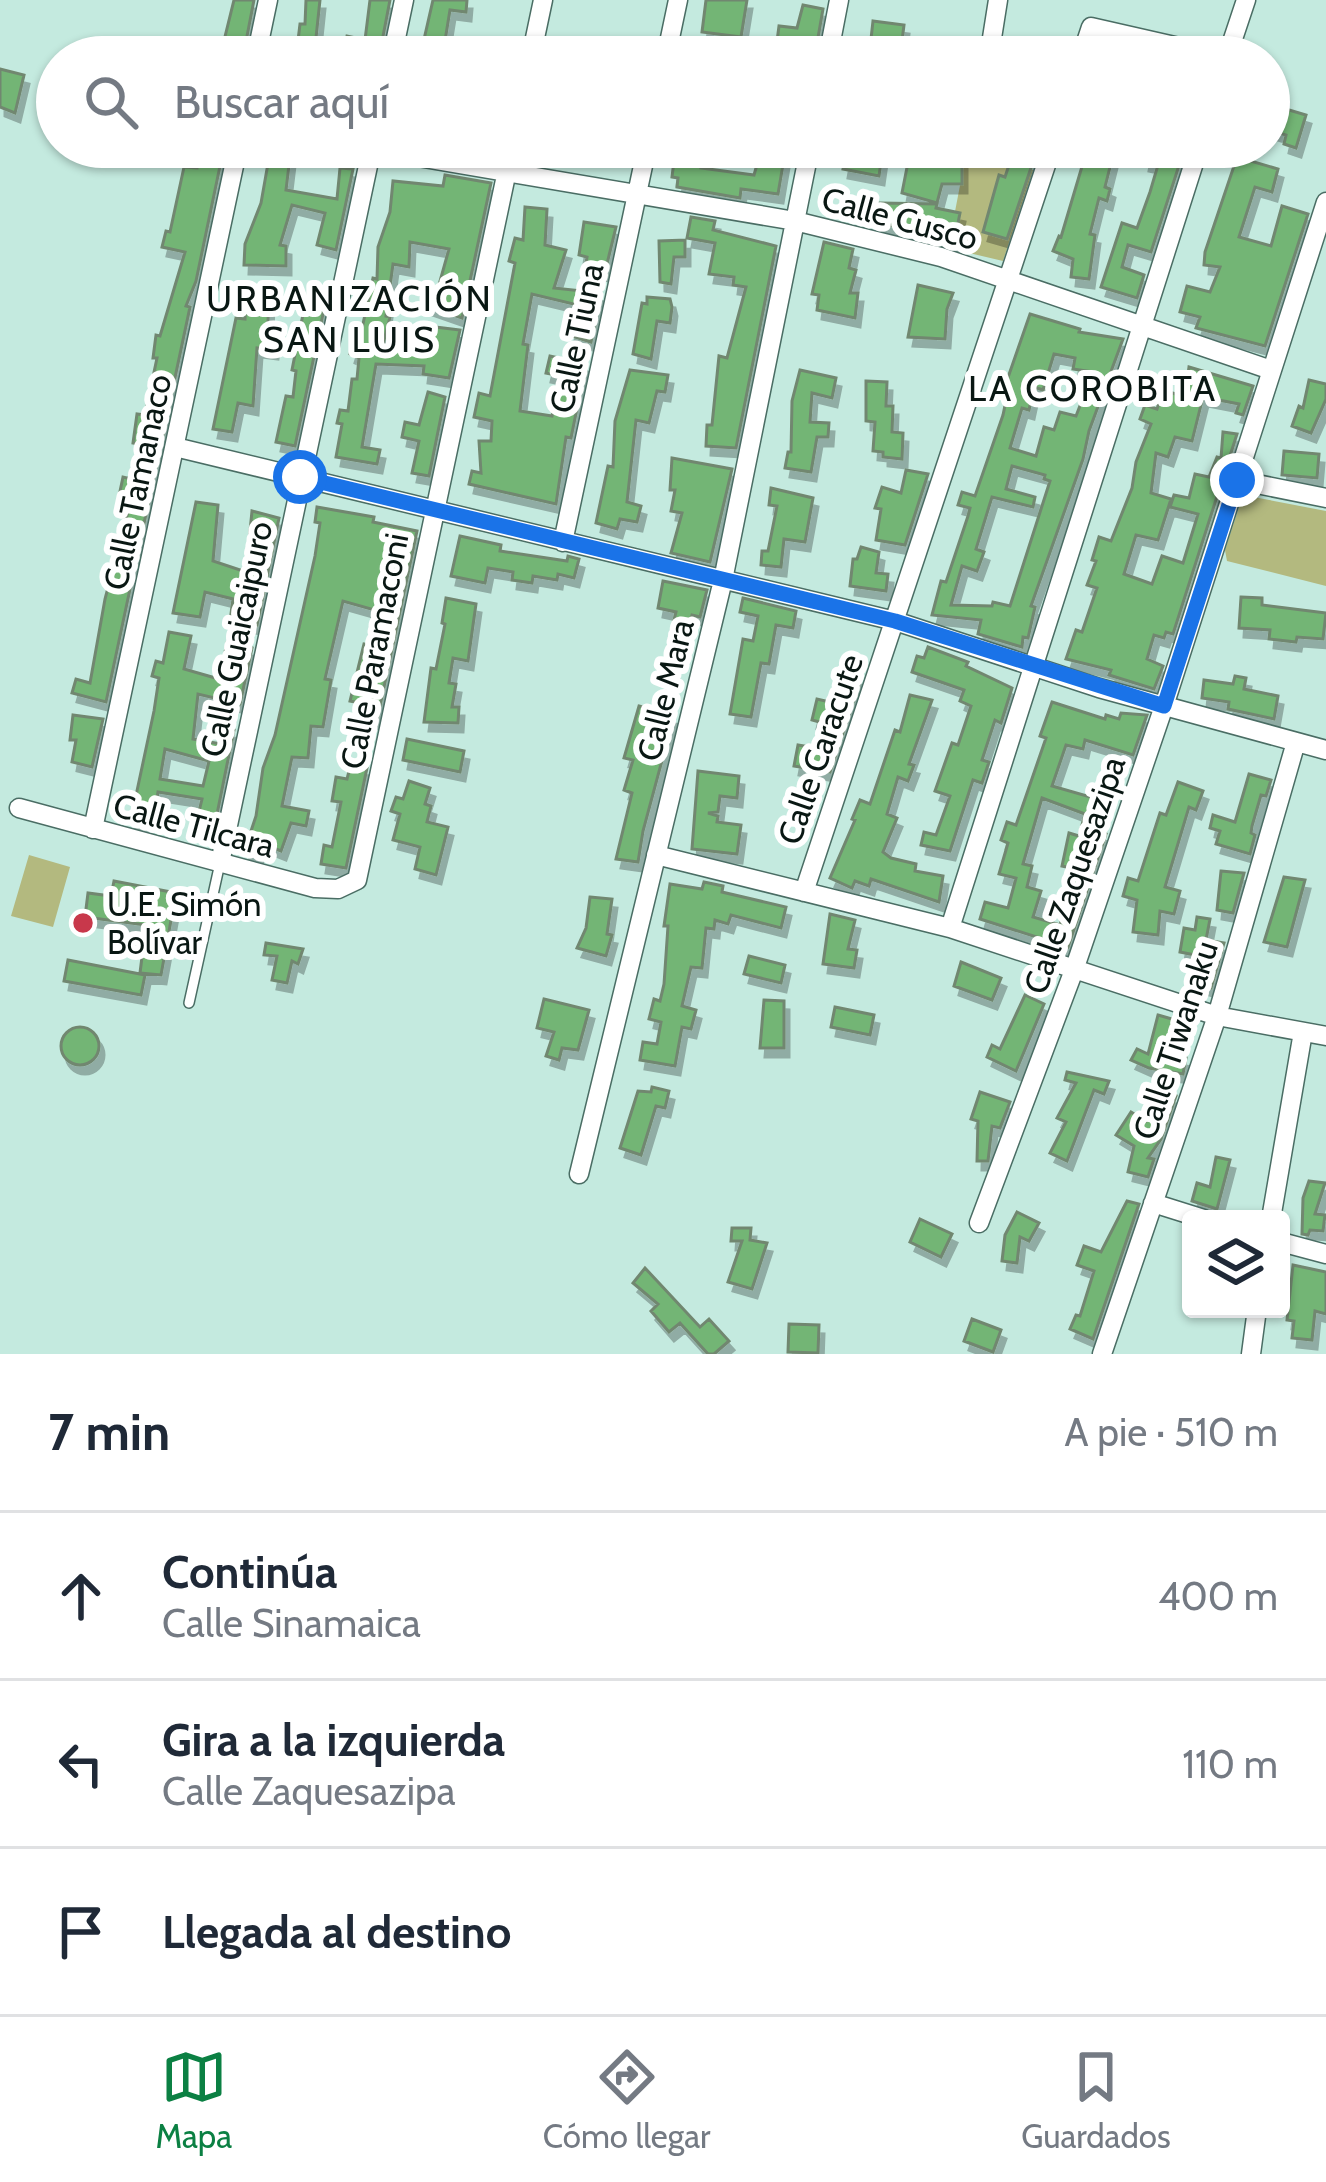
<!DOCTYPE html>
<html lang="es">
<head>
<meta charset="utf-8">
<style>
	body { margin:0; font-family:Cabin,sans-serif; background:#f6f6f7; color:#1f2937 }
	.controls { position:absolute; right:36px; bottom:36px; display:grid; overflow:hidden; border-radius:12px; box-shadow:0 3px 9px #0004 }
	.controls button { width:108px; height:108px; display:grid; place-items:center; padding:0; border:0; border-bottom:3px solid #e0e1e3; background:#fff; color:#1f2937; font:60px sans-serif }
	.stop { position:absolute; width:36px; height:36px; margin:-27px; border:9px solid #1a73e8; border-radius:50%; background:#fff }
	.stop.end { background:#1a73e8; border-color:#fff; box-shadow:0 3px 12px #0008 }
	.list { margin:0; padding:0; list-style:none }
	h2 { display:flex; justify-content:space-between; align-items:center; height:156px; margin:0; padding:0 48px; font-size:51px }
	h2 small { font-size:39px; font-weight:400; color:#747a83 }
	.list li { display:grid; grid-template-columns:78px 1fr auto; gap:36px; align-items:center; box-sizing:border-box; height:168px; padding:0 48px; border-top:3px solid #e0e1e3 }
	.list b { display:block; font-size:45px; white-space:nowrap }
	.list p { margin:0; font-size:39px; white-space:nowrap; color:#747a83 }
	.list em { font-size:39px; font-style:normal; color:#747a83 }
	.icon { flex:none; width:66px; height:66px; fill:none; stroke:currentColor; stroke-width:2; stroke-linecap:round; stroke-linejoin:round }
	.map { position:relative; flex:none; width:1326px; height:1354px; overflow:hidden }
	.search { position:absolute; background:#fff; box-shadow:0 3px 9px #0004; left:36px; right:36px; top:36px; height:132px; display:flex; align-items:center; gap:30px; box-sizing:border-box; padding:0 42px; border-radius:66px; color:#747a83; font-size:45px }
	.sheet { height:660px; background:#fff }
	nav { display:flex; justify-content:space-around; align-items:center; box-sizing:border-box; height:168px; border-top:3px solid #e0e1e3; background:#fff; font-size:33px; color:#747a83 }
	nav a { display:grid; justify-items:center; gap:6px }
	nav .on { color:#0b8043 }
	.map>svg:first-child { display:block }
	.green { fill:#b3b97f }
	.building { fill:#73b574; stroke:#718770; stroke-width:3; fill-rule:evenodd; filter:url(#shadow) }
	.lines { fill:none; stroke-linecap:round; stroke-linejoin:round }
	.lane-casing { stroke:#4a6d64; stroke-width:12 }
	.street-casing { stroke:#4a6d64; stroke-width:21 }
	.lane { stroke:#fff; stroke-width:9 }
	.street { stroke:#fff; stroke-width:18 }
	.route { stroke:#1a73e8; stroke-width:15 }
	.poi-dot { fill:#c8384b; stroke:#fff; stroke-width:4.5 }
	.labels { text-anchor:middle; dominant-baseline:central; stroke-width:12; stroke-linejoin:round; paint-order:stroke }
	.street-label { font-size:33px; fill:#091713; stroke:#fff }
	.poi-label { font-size:33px; fill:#091713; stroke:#fff; text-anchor:start }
	.neighbourhood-label { font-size:36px; letter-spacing:3px; fill:#091713; stroke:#fff }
</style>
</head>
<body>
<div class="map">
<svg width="1326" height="1354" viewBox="0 0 1326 1354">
	<defs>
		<filter id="shadow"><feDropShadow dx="5" dy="9" stdDeviation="0" flood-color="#0004"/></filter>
	</defs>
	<rect width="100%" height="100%" fill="#c4eadf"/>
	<path class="green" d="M967,149L1033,170L1003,261L948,248Z
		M1243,495L1326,511V586L1227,561L1225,550Z
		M29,855L70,867L53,927L11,916Z"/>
	<path class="building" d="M234,0H254L243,57H220Z
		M306,0H320L314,57H296L300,24H305Z
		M370,0H390L379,57L344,51L347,36L365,40Z
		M433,0H467L466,12L450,10L444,47L466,50V57H420Z
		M706,0H747L741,37L702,32Z
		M803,5L823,9L815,55L776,49L779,26L797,28Z
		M873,21L904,25L902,41L894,40L893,57H869Z
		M0,69L24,75L15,113L0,107Z
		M1269,104L1306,115L1296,148L1284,144L1286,135L1269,130Z
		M199,147H224L196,281L186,306L190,307L106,702L72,693L76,679L90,683L105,599L130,504L118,501L123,477L131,479L139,444L133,443L137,414L145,415L157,358H153L156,335L160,336L185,252L162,247L166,231L170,232L184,167L197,168Z
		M762,147H786L778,194L741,189L740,198L677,187L678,178L672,177L675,152L703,155L701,168L754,175Z
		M847,147L883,148L879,176L843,169Z
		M1015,147H1038L1007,239L983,232L999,175L1005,177Z
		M1147,147H1185L1151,252L1128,245L1122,267L1144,275L1137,298L1101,287L1122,223L1137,228L1150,192L1158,165L1144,162Z
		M270,152L290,157L286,190L337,199L340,168L353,169L336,250L317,245L325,213L292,205L280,245L286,246V266L244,265L245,244L261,203Z
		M910,152L925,155L924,158L962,159V184H942L937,203L902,193Z
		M1086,153L1112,159L1105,187L1110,189L1107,201L1099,198L1090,234L1095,235L1089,279L1071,277L1073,259L1053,251L1059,236L1061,237Z
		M1237,157L1278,169L1272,192L1255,187L1239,237L1271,246L1282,206L1308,214L1265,346L1196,328L1200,317L1180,312L1187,286L1210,292L1220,267L1204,265L1205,252Z
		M445,175L491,183L462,318L425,305L431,290L437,292L449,249L410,242L409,267L393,264L386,316L390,317L382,348L424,350L427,326L460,330L449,378L423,374L424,366L376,364L362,447L380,450L377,464L336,457L342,424L337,423L340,410L348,411L352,379H357L359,358L350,354L354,341L359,342L373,278L377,279L378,247L390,212L393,181L443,186Z
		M880,203L937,204L936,208L960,213L954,243L902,233L903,228L876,222Z
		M525,207L547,209L545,245L566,250L554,288L601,293L591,342L569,335L578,305L532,294L523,344L528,345L520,411L552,416L561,376L546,373L550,356L586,364L571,438L566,437L556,504L469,484L472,471L481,473L479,441H491L492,421L474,417L479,393L490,396L515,263L509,261L515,238L523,240Z
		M691,217L715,221L713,230L776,246L736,448L706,446L707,425H712L719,356L727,358L746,287L733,285L734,277L709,274L715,243L687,238Z
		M584,222L616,227L605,272L585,269L587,257L579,255Z
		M685,240V257H674L671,284L660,282L659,241Z
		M824,242L853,249L849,268L856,270L850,293H858L855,318L817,310L819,295L812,294Z
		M918,285L953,293L947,309L945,339L908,337Z
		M246,296L269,297L268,322L277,324L273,350L257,348L253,406L238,403L232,432L213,429L236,318L245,319Z
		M647,297L670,299L672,307L670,323L657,321L651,359L633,354L642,303L647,304Z
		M306,299L326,300L295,446L276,442L286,396L293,397L296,371L292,370Z
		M1030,314L1080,329L1079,332L1123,339L1089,431L1083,459L1031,606L1035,607L1028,638L1023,637L1022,647L978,634L981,620L932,615L941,581L946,582L968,516L970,508L958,505L962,492L975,496L1003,415L1008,391L1004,389ZM1054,354L1075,358L1073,369L1093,372L1076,416L1060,412L1054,430L1044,427L1036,456L1010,448L1022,408L1029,410L1034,387L1043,390ZM1012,466L1045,475L1044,479L1050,481L1010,606L993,602L992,606L951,605L962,566L977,571L984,552L976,549L992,497L1033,507L1035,497L1006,489Z
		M1189,367L1253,386L1243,415L1236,413L1239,404L1203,397L1192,441L1175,437L1168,457L1156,453L1151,493L1171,499L1158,540L1136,535L1124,574L1152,584L1162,556L1183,563L1198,514L1170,507L1174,495L1189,498L1195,474L1209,477L1217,457L1221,458L1223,432L1237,434L1173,634L1166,632L1164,638L1154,635L1147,659L1163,666L1154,689L1109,675L1111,670L1066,659L1076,630L1082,632L1097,588L1087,585L1096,561L1092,560L1099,537L1111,541L1132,488L1136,462L1151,424L1140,419L1145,405L1157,409L1163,390L1185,397Z
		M630,370L668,375L665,392L657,391L649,423L636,420L627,502L641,506L637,522L620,519L617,529L596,523L608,466L613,467L615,421Z
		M800,370L836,378L832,398L812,393L810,422L829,423L828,437H817L811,472L785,468L788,452H791L792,401Z
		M1309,380L1326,384V399L1311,433L1292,426L1299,406L1303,408Z
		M866,381L887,382L886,406H893L892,432L903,433L902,459L883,457V452L873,451L875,422L866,421Z
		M428,392L445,397L429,476L412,473L419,441L402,437L405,422L419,425Z
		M1284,451L1319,454L1317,478L1282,475Z
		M672,458L732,469L710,562L671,553L682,513L671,511L675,490H670Z
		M906,470L928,474L905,545L876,540L881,509L875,508L882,487L901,493Z
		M771,488L813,498L805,542L784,539L781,567L761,565L762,551H768L777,506L769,505Z
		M196,502L218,505L213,561L246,572L252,511L279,518L257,625L230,621L233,599L205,592L200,617L173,613Z
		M317,507L374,517L373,522L417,531L377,720L358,719L360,703L350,701L364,644L376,646L382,612L343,601L325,679L331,680L323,727L311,726L308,758L292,757L282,806L309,811L306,826L291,823L281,851L261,843L257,856L244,852L256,816L263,768L275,735L315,556L320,523L315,522Z
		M460,536L501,545L500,551L567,561L568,556L579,559L574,578L558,574L557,580L533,576L532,583L512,580L513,572L488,568L485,583L451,576Z
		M861,547L879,552L876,573L888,574L886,591L850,586L853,559H857Z
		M663,581L707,590L700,617L692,615L683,644L669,640L676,612L658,608Z
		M1241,597L1262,598V605L1326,613L1323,639L1297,637L1296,642L1269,639L1270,630L1239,628Z
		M446,598L476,604L468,661L453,658L449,683L456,684L452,707H459L458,723L424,722L431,668L436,669L445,624L442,623Z
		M743,598L796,611L793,628L776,625L769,664L761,663L751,717L730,714L743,639L753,641L758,616L740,612Z
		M169,632L191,636L184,669L219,679L227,643L252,648L240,704L198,694L193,739L221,744L224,728L234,730L214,829L196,824L202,799L158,792L153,823L131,819L154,711L159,678L152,676L156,661L163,663ZM165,749L209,761L203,786L160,779Z
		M928,647L968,662L966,666L1012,688L1001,723L995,720L982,760L989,762L982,783L973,780L950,851L921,845L924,832L936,835L950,796L935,791L952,743L958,745L971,706L960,701L964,690L912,672L917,656L924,658Z
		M844,672L861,678L830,772L794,766L798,745L816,748L823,723L812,720L817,699L834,703Z
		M1235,676L1246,678L1244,689L1278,696L1274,719L1228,709L1229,702L1202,698L1204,680L1233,684Z
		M910,695L932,700L909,764L914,765L908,781L898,777L887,814L897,818L883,852L891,858L916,864L915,871L943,876L939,902L871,879L869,886L855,881L852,888L830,878L855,820L852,819L860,800L870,804L895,730L900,732Z
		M1052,702L1105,719L1106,715L1119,719L1121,713L1147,715L1133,755L1085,740L1083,749L1066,745L1052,786L1101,800L1093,830L1106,834L1068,947L980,919L985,902L1008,908L1016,878L999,874L1008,843L1001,840L1007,822L1016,825L1046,738L1040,736ZM1042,798L1085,814L1079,836L1069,833L1062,866L1076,869L1060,925L1033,917L1041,891L1027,887L1032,866L1023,864Z
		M639,706L674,716L643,831L638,862L616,859L632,793L624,790L633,760L624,758Z
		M73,715L103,719L92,767L72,762L76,740H70Z
		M407,739L464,751L460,772L403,760Z
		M351,763L367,768L346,868L321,864L324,845L332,847L341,802L332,801L336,777L347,779Z
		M698,771L739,776L737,798L720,796L718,812L708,813L718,816L717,822L741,825L737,854L692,849Z
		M1249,774L1271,780L1266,796L1261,795L1252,826L1251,833L1255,835L1250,854L1216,844L1220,831L1210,828L1213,815L1235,822Z
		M409,781L430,788L425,804L431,806L427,822L448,827L436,875L415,869L420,847L393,840L400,814L391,811L396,797L403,799Z
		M1178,782L1203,791L1196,810L1189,807L1165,887L1180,891L1174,914L1160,911L1158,935L1133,932L1137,900L1123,896L1128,878L1138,881L1160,813L1166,815Z
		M1221,871L1244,873L1233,913L1217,910Z
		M1284,877L1305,880L1287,947L1264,942Z
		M114,881L176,893L161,975L140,973L146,925L85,917L88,893L111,896Z
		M704,882L723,886L722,892L786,907L781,928L731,915L728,924L715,920L714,929L706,928L702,968L691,967L682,1006L696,1010L691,1029L682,1027L675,1066L640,1060L643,1042L657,1044L661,1022L649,1019L654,999L660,1001L664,984L668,926H664L670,884L702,889Z
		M590,897L612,899L607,934L612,935L606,956L577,948L586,928Z
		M830,914L855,920L848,949L857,950L854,968L823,964Z
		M1197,917L1210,919L1206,940L1224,943L1211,988L1197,984L1200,956L1180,952L1184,928L1195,930Z
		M266,943L303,949L298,964L292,961L287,983L272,980L277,956L264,955Z
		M749,956L785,965L781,983L744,974Z
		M68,960L145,975L141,995L64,981Z
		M961,962L1001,978L992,1000L954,986Z
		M1025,995L1044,1004L1016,1071L987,1057L992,1045L1000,1049Z
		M544,999L589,1010L578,1050L562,1048L559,1060L546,1056L554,1032L537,1028Z
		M764,1000L784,1001V1048H760Z
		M835,1007L874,1015L870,1035L831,1027Z
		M1158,1015L1179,1021L1170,1055L1186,1058L1183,1074L1149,1068L1131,1060L1137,1049L1148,1054Z
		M61 1046a19 19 0 1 1 38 0a19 19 0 1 1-38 0Z
		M1067,1072L1109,1081L1104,1094L1094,1090L1067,1161L1050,1153L1066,1122L1057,1118L1076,1083L1065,1080Z
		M652,1087L669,1091L665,1108L656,1106L641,1155L620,1148L638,1091L651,1092Z
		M980,1092L1010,1102L1000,1128L992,1126L988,1161H977L978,1121L971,1119Z
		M1166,1094L1176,1096L1161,1139L1148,1158L1154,1159L1148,1177L1128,1172L1134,1146L1116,1135L1131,1112L1146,1121L1149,1108L1162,1111Z
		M1216,1157L1230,1160L1217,1209L1192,1201L1197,1183L1210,1187Z
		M1309,1181L1325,1183L1315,1214L1325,1215L1323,1231L1310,1230L1308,1235L1302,1234L1303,1198Z
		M1127,1201L1139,1204L1093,1339L1070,1329L1076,1315L1080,1316L1094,1271L1077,1265L1084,1246L1101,1252Z
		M1017,1212L1039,1223L1029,1241L1020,1237L1017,1263L1002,1261L1005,1235Z
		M920,1219L952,1234L941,1257L910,1242Z
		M732,1228H751L750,1240L767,1243L752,1289L728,1282L742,1241H731Z
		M1293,1265L1326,1272V1314L1315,1311L1312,1340L1292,1338L1294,1321L1287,1320Z
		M645,1268L700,1327L709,1319L729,1341L714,1354H708L680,1323L669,1332L651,1311L658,1304L633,1283Z
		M972,1319L1001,1330L993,1352L964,1341Z
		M789,1324L819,1325L818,1353L788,1352Z"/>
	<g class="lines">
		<g class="lane-casing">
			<path id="lane" d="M189,1003L220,863"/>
		</g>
		<g class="street-casing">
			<path id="street" d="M256,57L268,0
				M392,57L404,0
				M531,57L543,0
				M666,57L678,0
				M828,57L839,0
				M989,57L998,0
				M1081,57L1091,27L1223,57
				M1227,57L1246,0
				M359,147L795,221L941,257L1271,370
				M175,447L895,621L1099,688L1326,750
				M1237,480L1326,498
				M563,542L647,147
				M19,808L315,888L338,889L357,880L512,147
				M93,829L238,147
				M656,855L950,928L1217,1016L1326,1036
				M220,863L372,147
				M804,892L1052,147
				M950,928L1199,147
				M579,1174L723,580L810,147
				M1153,1203L1204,1219
				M1271,1219L1303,1032
				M979,1223L1074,970L1164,706L1326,202
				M1281,1242L1326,1254
				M1102,1354L1217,1016L1296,742
				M1251,1354L1257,1309"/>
		</g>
		<use href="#lane" class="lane"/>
		<use href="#street" class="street"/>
	</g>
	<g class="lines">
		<path class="route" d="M300,477L895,621L1164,706L1237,480"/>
	</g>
	<circle class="poi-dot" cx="83" cy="923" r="12"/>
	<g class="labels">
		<g class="street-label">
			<text transform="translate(900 218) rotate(15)">Calle Cusco</text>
			<text transform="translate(576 338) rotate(-78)">Calle Tiuna</text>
			<text transform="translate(137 482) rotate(-78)">Calle Tamanaco</text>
			<text transform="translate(236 639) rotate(-78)">Calle Guaicaipuro</text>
			<text transform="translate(374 651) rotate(-79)">Calle Paramaconi</text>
			<text transform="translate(665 690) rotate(-76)">Calle Mara</text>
			<text transform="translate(820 749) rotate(-71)">Calle Caracute</text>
			<text transform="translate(194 825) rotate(15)">Calle Tilcara</text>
			<text transform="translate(1074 875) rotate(-71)">Calle Zaquesazipa</text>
			<text transform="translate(1175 1040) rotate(-72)">Calle Tiwanaku</text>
		</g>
		<g class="poi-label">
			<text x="107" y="904">U.E. Simón<tspan x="107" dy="38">Bolívar</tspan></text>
		</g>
		<g class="neighbourhood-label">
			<text x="350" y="298">URBANIZACIÓN<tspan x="350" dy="41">SAN LUIS</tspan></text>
			<text x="1093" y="388">LA COROBITA</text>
		</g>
	</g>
</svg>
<div class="controls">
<button><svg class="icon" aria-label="layers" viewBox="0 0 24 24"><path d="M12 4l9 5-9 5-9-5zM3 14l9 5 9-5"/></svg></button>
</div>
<div class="stop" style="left:300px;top:477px"></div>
<div class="stop end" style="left:1237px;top:480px"></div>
<div class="search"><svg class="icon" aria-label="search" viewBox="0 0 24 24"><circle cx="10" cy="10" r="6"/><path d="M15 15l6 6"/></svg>Buscar aquí</div>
</div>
<section class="sheet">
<h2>7 min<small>A pie · 510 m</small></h2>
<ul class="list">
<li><svg class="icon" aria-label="ahead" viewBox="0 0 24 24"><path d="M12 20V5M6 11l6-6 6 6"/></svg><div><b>Continúa</b><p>Calle Sinamaica</p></div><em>400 m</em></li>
<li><svg class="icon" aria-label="left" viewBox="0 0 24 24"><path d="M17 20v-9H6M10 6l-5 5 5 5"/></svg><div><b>Gira a la izquierda</b><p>Calle Zaquesazipa</p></div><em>110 m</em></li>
<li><svg class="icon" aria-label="arrive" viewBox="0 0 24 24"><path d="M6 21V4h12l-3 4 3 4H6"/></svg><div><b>Llegada al destino</b></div></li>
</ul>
</section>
<nav>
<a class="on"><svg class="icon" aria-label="map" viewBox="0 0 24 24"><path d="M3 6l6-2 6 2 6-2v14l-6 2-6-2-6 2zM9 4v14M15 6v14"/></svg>Mapa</a>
<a><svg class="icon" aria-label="directions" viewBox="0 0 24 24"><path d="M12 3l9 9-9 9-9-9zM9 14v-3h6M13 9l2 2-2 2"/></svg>Cómo llegar</a>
<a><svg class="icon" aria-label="saved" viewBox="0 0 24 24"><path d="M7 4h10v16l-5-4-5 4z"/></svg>Guardados</a>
</nav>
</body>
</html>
